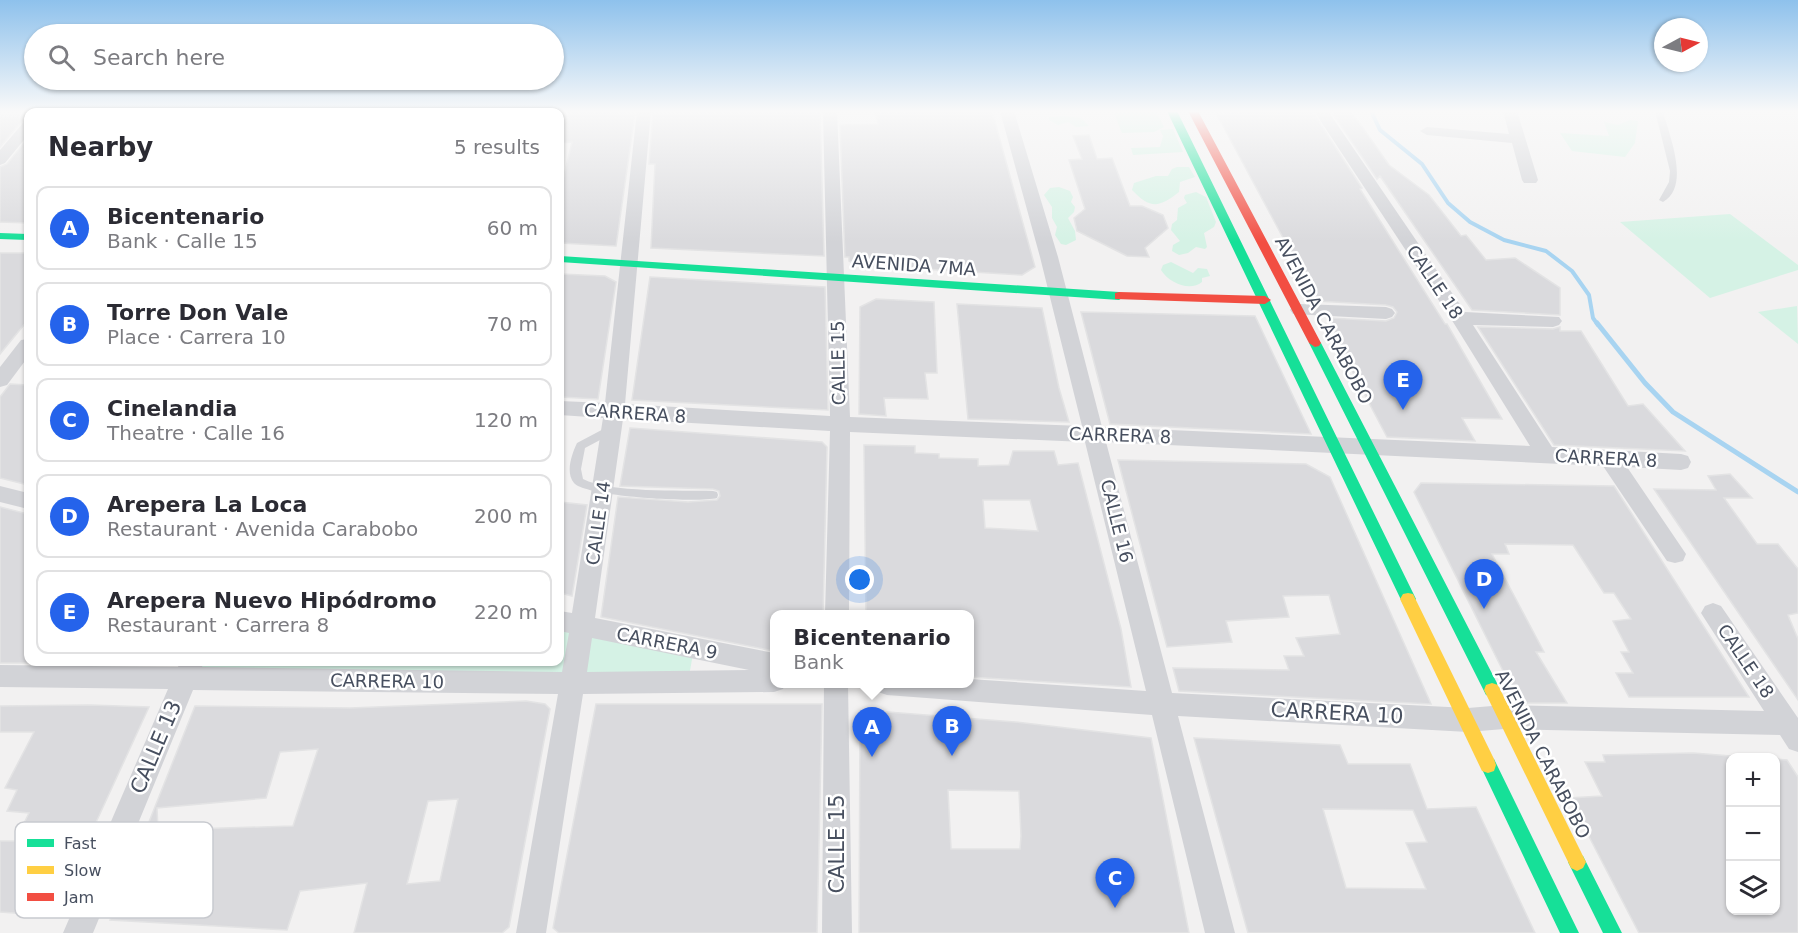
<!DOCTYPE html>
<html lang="en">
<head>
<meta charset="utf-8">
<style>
	body { margin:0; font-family:"DejaVu Sans",sans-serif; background:#f7f7f7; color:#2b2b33 }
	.controls { position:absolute; right:18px; bottom:18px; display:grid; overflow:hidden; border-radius:12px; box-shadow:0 2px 4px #0004 }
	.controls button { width:54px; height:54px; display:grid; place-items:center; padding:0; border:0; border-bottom:2px solid #e1e1e2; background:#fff; color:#2b2b33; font:30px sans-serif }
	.compass { position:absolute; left:1654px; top:18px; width:54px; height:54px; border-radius:50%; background:#fff; box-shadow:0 2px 4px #0004; rotate:83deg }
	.you { position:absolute; left:860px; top:580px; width:21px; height:21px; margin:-15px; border:4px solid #fff; border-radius:50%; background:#1a73e8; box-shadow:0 0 0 9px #1a73e833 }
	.badge { display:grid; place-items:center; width:39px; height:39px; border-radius:50%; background:#2563eb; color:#fff; font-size:20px; font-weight:700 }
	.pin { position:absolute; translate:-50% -50px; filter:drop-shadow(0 2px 3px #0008) }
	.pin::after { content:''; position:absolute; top:32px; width:21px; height:18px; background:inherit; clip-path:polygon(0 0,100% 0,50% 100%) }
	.popup { position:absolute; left:770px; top:610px; width:204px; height:78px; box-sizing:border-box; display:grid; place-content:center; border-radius:12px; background:#fff; filter:drop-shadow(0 2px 4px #0005); font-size:20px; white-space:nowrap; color:#7c7c81 }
	.popup b { font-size:22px; color:#2b2b33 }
	.popup::after { content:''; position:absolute; left:50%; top:100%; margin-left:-12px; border:12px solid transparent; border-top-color:#fff }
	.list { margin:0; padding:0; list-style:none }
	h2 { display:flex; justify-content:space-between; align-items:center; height:78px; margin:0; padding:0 24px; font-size:26px }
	h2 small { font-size:20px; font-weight:400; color:#7c7c81 }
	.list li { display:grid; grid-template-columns:39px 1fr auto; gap:18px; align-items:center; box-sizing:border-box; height:84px; margin:0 12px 12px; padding:0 12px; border:2px solid #e1e1e2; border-radius:12px }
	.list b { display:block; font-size:22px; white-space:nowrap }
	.list p { margin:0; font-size:20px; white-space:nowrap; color:#7c7c81 }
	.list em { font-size:20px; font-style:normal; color:#7c7c81 }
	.icon { flex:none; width:33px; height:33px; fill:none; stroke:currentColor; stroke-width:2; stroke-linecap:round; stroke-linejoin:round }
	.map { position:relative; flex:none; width:1798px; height:933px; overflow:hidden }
	.search { position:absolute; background:#fff; box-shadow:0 2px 4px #0004; left:24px; top:24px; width:540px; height:66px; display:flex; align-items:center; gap:15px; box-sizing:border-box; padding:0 21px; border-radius:33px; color:#7c7c81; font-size:22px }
	.panel { position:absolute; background:#fff; box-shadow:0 2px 4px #0004; left:24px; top:108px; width:540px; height:558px; border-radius:12px }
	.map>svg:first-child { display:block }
	.green { fill:#d5f2e5 }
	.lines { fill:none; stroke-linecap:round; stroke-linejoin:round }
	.stream-far1 { stroke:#a8d4f1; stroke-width:4 }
	.stream { stroke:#a8d4f1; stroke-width:5 }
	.building { fill:#dadadd; stroke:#e3e3e4; stroke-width:1.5; fill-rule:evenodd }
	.lane { fill:#d2d3d7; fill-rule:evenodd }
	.street { fill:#d2d3d7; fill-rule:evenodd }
	.fast { fill:#16e098; fill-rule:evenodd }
	.slow { fill:#ffcf43; fill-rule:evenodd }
	.jam { fill:#f24e42; fill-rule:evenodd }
	.labels { text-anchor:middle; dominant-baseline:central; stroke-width:5; stroke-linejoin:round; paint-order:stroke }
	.street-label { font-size:18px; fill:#474f5f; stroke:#fff }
	.near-street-label { font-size:21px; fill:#474f5f; stroke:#fff }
	.key { fill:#fff; stroke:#c8cacf; stroke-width:1.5 }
	.key-label { font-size:16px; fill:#474f5f }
</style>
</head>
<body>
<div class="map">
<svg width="1798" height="933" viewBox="0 0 1798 933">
	<rect width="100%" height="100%" fill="#f2f1f1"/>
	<path class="green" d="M1156,111L1164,127L1154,132L1122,133L1114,113Z
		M1065,116L1081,118L1089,126L1076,127L1068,122L1058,125L1049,120V117Z
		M1630,120L1638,121L1635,143L1625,157L1572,151L1560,133L1609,136L1604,122L1618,125Z
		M1173,129L1183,152L1133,155L1131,148L1160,147L1163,136L1160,130Z
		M1177,167H1189L1195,177L1180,182L1179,192C1159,208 1150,209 1132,190L1134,183L1156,176H1168L1172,169Z
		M1059,187L1070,191L1073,197L1071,202L1075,207L1074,212L1068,218L1075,231L1076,240L1066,245L1061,244L1055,235L1057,227L1052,218V207L1044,195L1050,188Z
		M1196,192L1206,197L1216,222L1214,227L1204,233L1207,247L1205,249L1196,247L1188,253L1179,255L1172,251L1173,245L1180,241L1171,230L1172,224L1177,220L1178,208L1187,203L1184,198L1185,195Z
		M1730,214L1798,265V270L1710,298L1620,222Z
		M1171,262L1193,273L1198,268L1207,269L1210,276L1202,278V282C1190,292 1169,283 1161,270L1163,265Z
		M1797,306L1798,344L1758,312Z
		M560,621L694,648L688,682L184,679L192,662H560Z"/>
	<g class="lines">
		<path class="stream-far1" d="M1371,111L1380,130L1422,164L1448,203L1470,222L1504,240L1546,251L1572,271L1589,295L1593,318L1598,325"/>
		<path class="stream" d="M1597,323L1645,383L1673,412L1798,492"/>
	</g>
	<path class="building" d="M992,111L1035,267L1022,275L857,265L849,261V257H845L840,125L878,124L875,112Z
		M1263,111H1312L1362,188L1360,189L1445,324H1447L1502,419L1462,418L1475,441L1387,437L1350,367L1329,318L1386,321L1394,318L1397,312L1393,307L1386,305L1317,301L1216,113Z
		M1331,111H1351L1389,165L1429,195L1461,236L1466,235L1486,260L1515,258L1560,288V315L1472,310L1380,176L1377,179Z
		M601,112L635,113L616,246L560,243V192L572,142L560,143V113Z
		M820,112L824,256L651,248L655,164H649L653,113Z
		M0,116H28V120L21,122L0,147Z
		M1089,135L1097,159L1112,158L1130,206H1142L1163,215L1168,228L1145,248L1149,257L1127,256L1077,231L1074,218L1085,209L1069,160L1082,159L1073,136Z
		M28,138V223L0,222V167L7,164Z
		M0,253H28V320L0,354Z
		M560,274L605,276L616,282L598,399L560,397Z
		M650,277L825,287L828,410L632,400Z
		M876,299L934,302L937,373H925L928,399L884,398L886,416L859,414L860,307Z
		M957,304L1042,308L1059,388L1069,422L968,419Z
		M1081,312L1255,316L1311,434L1110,424Z
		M1478,327L1553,329L1560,327V331H1581L1628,406L1643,404L1685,451L1554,445Z
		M10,384L28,385V485L0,478V397Z
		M630,428L822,442L827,447L823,615H774V651L601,617L618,497L688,502L717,500L720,496L719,491L713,489L620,486Z
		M864,445L915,446V453L939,454V458L978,459V466L1009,465L1013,451H1054L1058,465L1078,463L1121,629L1131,687L969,677V615H866ZM983,500H1030L1038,531L985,528Z
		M1118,460L1306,464L1330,477L1431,704L1179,691L1173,668L1289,670L1284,656H1304L1296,638L1340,634L1329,595L1283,596L1289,617L1226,621L1232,642L1167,647Z
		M1730,474L1752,498H1724L1757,544H1778L1798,569V613L1788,615L1798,639V700L1654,489L1716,490L1708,476Z
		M1421,483L1614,486L1749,697H1629L1616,673H1633L1621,652H1629L1613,621L1631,619L1614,593H1604L1573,545L1505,544L1509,554H1492L1544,652H1536L1567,703H1519L1414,492Z
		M560,502L587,505L572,596L560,593Z
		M0,507L28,514V663H0Z
		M526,701L545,704L550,709L509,927L502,933H354L367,883L300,891L287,930L110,920L195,706L350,708ZM318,749L293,826L158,830L157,808L266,798L280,752ZM458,799L440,881L407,884L428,801Z
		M596,704H822L817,933H559L553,928Z
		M90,705L149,707L53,916L0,912V841H15L29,813L7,811L17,790L5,788L34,732H0V706Z
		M888,712L1015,722L1151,738L1189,933H859L860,723L878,713ZM948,790L1019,791L1021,836L1020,849H951Z
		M1194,738L1340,745L1348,764H1410L1427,809L1476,807L1535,933H1248ZM1323,809L1413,810L1427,842L1406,843L1426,889L1346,888Z
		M1693,753L1731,756V910H1776V759L1787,760L1798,777V933H1639L1569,798L1602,796L1585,762H1605L1603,755Z"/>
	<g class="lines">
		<path class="lane" d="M1655,111H1663C1669,135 1691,186 1663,202L1659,200L1669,182L1670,171Z
			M611,425L616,429L615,432L585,448L581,469L583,479C610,493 680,490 713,491L717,492L718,495L717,498C698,503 586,497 574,483C565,472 572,454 577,443Z"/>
		<path class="street" d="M637,111H651L625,404L830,416L823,111H837L850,417L1082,426L1040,257L1000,111H1014L1058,257L1102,427L1530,446L1453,322L1314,111H1328L1465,312L1559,317L1562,321L1559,325L1553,327L1473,325L1552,447L1681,454L1688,456L1691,462L1688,468L1681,470L1627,467L1686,554L1683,561L1675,563L1667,561L1603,466L1106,442L1172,693L1468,708L1504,705L1764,711L1701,613L1705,606L1713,603L1721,606L1798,718V752L1789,749L1780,735L1504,729L1468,732L1178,716L1235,933H1205L1152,715L887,695L878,692L875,684H970V679L1146,691L1085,442L850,432L849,614H825L830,431L623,419L595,618L774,653V684H785L783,689L774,692L583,694L546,933H516L558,694L193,690L93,933H63L168,689L0,687V665L178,667L180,662H204L202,667L562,672L569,633L560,631V611L572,613L603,418L560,415V401L605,403ZM592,638L749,670L587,672Z
			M1503,111H1517L1538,180L1536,183H1524L1522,180L1512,143L1427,135L1420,131L1427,127L1509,134Z
			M28,122V135L5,163L0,165V150L23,123Z
			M1299,304L1386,307L1392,309L1395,313L1392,317L1386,319L1293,314L1290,310L1293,306Z
			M28,339V357L7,385L0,387V367L21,340Z
			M0,486L28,493V509L0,502Z
			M824,684H848L852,933H822Z"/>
		<path class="fast" d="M1167,111H1177L1416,599L1413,604L1408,605L1403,604Z
			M0,233L28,234V240L0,239Z
			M560,256L1119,292L1125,296L1119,300L560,262Z
			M1315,339L1321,343L1498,685L1500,690L1498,695L1492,697L1486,695L1309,343Z
			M1488,757L1494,759L1579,933H1560L1480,765L1482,759Z
			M1577,853L1583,856L1622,933H1603L1568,862L1571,856Z"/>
		<path class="slow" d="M1408,593L1413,594L1494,759L1496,765L1494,771L1488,773L1482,771L1400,599L1403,594Z
			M1492,683L1498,685L1583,856L1586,862L1583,868L1577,871L1571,868L1484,690L1486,685Z"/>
		<path class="jam" d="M1188,111H1198L1321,343L1319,346L1315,347L1309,343Z
			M1119,292L1265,296L1271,300L1265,304L1115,299V293Z"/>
	</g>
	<linearGradient id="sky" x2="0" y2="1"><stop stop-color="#8ec1ec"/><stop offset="0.46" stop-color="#f9f9f9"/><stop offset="1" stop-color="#f9f9f9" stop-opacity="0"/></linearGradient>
	<rect width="1798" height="242" fill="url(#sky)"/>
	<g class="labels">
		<g class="street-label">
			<text transform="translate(914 265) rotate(4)">AVENIDA 7MA</text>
			<text transform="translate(1435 282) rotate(56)">CALLE 18</text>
			<text transform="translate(1324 320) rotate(62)">AVENIDA CARABOBO</text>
			<text transform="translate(838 363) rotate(-91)">CALLE 15</text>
			<text transform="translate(635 413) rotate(4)">CARRERA 8</text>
			<text transform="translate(1120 435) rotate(2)">CARRERA 8</text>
			<text transform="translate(1606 458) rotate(3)">CARRERA 8</text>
			<text transform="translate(1117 521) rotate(76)">CALLE 16</text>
			<text transform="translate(598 523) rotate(-82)">CALLE 14</text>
			<text transform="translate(667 643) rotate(11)">CARRERA 9</text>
			<text transform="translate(1746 661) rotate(56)">CALLE 18</text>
			<text transform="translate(387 681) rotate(1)">CARRERA 10</text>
			<text transform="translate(1543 754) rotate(63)">AVENIDA CARABOBO</text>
		</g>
		<g class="near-street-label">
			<text transform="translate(1337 713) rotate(3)">CARRERA 10</text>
			<text transform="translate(156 747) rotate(-67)">CALLE 13</text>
			<text transform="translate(837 844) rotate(-90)">CALLE 15</text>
		</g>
	</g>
	<rect x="15" y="822" width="198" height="96" rx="9" class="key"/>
	<rect x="27" y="839" width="27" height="8" fill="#16e098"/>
	<rect x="27" y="866" width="27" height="8" fill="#ffcf43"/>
	<rect x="27" y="893" width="27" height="8" fill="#f24e42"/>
	<g class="key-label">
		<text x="64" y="849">Fast</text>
		<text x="64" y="876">Slow</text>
		<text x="64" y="903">Jam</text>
	</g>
</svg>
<div class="controls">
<button>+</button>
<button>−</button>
<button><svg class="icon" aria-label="layers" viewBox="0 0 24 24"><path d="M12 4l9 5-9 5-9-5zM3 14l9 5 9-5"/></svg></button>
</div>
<svg class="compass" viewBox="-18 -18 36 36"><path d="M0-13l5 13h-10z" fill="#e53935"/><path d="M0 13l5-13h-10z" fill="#7c7c81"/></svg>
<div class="you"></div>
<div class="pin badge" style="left:872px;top:757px">A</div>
<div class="popup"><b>Bicentenario</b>Bank</div>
<div class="pin badge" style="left:952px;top:756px">B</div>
<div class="pin badge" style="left:1115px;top:908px">C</div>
<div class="pin badge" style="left:1484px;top:609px">D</div>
<div class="pin badge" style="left:1403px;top:410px">E</div>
<div class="search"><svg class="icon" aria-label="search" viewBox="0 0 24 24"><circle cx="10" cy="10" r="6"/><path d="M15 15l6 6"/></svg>Search here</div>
<section class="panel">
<h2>Nearby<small>5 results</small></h2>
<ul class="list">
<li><span class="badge">A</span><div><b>Bicentenario</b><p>Bank · Calle 15</p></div><em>60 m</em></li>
<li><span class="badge">B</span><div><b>Torre Don Vale</b><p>Place · Carrera 10</p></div><em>70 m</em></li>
<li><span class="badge">C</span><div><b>Cinelandia</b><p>Theatre · Calle 16</p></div><em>120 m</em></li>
<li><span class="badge">D</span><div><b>Arepera La Loca</b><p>Restaurant · Avenida Carabobo</p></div><em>200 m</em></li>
<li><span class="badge">E</span><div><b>Arepera Nuevo Hipódromo</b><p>Restaurant · Carrera 8</p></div><em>220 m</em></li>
</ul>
</section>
</div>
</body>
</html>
